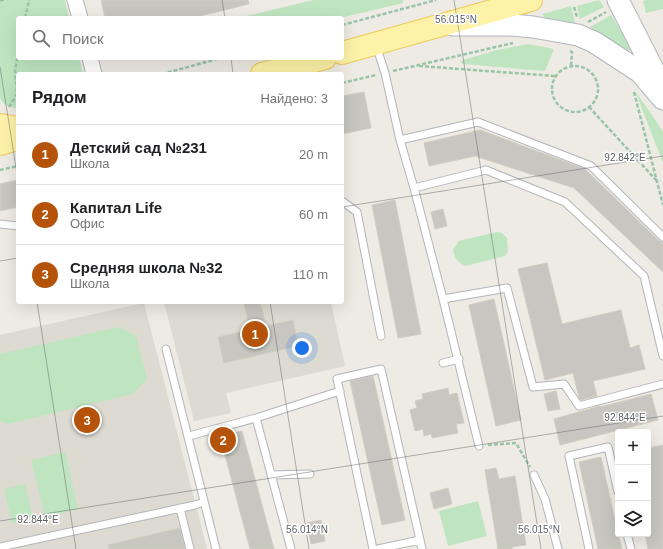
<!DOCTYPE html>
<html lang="ru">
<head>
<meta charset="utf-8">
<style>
	body { margin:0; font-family:Arial,sans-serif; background:#f2f2f2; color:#202124 }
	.controls { position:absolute; right:12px; bottom:12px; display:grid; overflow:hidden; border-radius:4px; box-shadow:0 4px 16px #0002 }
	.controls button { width:36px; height:36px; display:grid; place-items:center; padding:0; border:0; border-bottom:1px solid #e0e0e0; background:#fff; color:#202124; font:20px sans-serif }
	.you { position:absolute; left:302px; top:348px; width:14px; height:14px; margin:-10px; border:3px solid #fff; border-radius:50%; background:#1a73e8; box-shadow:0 0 0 6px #1a73e833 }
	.badge { display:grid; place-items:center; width:26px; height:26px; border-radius:50%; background:#b45309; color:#fff; font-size:13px; font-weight:700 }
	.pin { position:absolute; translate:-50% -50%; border:2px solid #fff; box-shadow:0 1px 4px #0006 }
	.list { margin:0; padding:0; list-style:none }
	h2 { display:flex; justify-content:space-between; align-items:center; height:52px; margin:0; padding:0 16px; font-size:17px }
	h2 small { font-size:13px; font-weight:400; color:#757577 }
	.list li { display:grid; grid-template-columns:26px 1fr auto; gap:12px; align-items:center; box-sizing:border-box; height:60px; padding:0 16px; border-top:1px solid #e0e0e0 }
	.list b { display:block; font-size:15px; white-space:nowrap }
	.list p { margin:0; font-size:13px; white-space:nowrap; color:#757577 }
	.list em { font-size:13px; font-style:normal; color:#757577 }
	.icon { flex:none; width:22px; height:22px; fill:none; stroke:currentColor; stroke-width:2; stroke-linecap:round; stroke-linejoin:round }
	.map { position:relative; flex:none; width:663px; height:549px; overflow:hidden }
	.search { position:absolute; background:#fff; box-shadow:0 4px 16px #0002; left:16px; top:16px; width:328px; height:44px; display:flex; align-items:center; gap:10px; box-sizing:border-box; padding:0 14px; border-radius:4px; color:#757577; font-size:15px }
	.panel { position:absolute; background:#fff; box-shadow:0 4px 16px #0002; left:16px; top:72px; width:328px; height:232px; border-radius:4px }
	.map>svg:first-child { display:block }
	.education { fill:#dddad1 }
	.green { fill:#bfe5c0 }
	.building { fill:#c8c6c0; stroke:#d2cdc1 }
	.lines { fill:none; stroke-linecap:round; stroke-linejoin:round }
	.lane-casing { stroke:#b3b5ba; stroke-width:9 }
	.street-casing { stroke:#b3b5ba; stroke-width:17 }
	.secondary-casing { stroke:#b4b7bd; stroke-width:23 }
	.primary-casing { stroke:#efca5a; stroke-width:24 }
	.path { stroke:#99c5a7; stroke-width:2.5; stroke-dasharray:4 2; stroke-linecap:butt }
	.lane { stroke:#fff; stroke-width:7 }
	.street { stroke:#fff; stroke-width:15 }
	.secondary { stroke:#fff; stroke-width:21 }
	.primary { stroke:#fdf2a7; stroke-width:22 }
	.ticks { fill:none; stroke:#5b5e63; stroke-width:1; stroke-opacity:0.45 }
	.ticks-label { font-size:10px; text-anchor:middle; fill:#5b5e63; stroke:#fff; stroke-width:3; stroke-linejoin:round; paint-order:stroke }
</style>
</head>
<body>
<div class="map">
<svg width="663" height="549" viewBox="0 0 663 549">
	<rect width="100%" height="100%" fill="#edebe3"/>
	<path class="education" d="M164,302H331L345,366L226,393L231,413L194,421Z
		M144,303L207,549H0V335Z"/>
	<path class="green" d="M0,0H65L69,18H18V58H79L83,74H18V109C10,107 3,105 0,98Z
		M313,0H403V3L340,18H239Z
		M599,0L604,7L580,19L577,6Z
		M647,0H663V9L646,13L643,1Z
		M571,6L575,23L545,18L542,14Z
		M611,15L629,44L630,49L627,52L590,27Z
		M528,44L554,49L545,71L462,64L460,61L497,50Z
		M635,91L656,121L663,132V163Z
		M497,232L502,233L507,238L508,251L505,256L465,266C457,262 455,258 453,250L459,241Z
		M118,327L136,335L147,379L133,394L8,424L0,421V354Z
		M65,452L78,509L45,517L31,460Z
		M25,484L33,518L12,523L4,489Z
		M478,501L487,536L448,546L439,511Z"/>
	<path class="building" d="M101,0H248L249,4L192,18H105Z
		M364,92L371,128L342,134V96Z
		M480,130L585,169L659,241L663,242V272L574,188L475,156L429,166L424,143Z
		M18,180V207L0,211V184Z
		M395,200L421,334L398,338L372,205Z
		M443,209L447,226L435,229L431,212Z
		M547,263L562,324L621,310L630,348L639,345L645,369L593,381L597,396L581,400L579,397L573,373L545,380L518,269Z
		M494,299L521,420L496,426L469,305Z
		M244,302H260L266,326L293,320L298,346L224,363L218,337L250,330Z
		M373,376L405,520L382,525L350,381Z
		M448,388L449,395L457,393L464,423L456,424L458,433L432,438L431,434L424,436L423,429L415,431L410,410L417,408L415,401L423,399L422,394Z
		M556,391L560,409L548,411L544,394Z
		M651,394L658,420L560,445L554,419L600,406V407Z
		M242,431L274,549H250L220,436Z
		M663,445V549H648L645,534H648V448Z
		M601,457L618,534L622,549H598L579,462Z
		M496,468L499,479L515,476L526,545L512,547V549H498L485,470Z
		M448,488L452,504L434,509L430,493Z
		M321,520L325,541L311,544L307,523Z
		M180,528L185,549H109L108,545Z"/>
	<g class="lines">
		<g class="lane-casing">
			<path id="lane" d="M376,45L385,73L400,140L414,188L443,299L479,446
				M400,140L478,122L591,166L663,237
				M414,188L486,170L565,202L644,276L663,356
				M342,201L357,212L381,336
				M0,224L18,226
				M443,299L507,288L533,387L564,384L579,406L663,384
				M166,349L216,549
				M443,363L459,359
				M256,418L340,391
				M189,436L256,418L291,549
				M271,475L310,474
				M534,475L545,499L558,549
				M180,508L190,549
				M627,534L631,549
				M420,540L422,549
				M0,547L195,505L204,502
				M373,549L337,379L381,369L420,540L378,549
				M589,549L569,456L608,447L618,492"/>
		</g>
		<g class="street-casing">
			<path id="street" d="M75,0L80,18
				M90,58L94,74"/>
		</g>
		<g class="secondary-casing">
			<path id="secondary" d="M618,0L661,85
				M453,25H512L533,27L578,35L594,42L640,72L663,99"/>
		</g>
		<g class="primary-casing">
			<path id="primary" d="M342,53L531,0
				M262,74L325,58
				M0,125L18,128
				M0,144L18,139"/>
		</g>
		<path class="path" d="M574,7L577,17
			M25,18L29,0
			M588,22L606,12
			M342,25L436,0
			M570,51L572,52L571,66
			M552 89a23 23 0 1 1 46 0a23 23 0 1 1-46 0Z
			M419,66L555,76
			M393,71L513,43
			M162,74L221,58
			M342,83L376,75
			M634,92L663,205
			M9,107L17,94L15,70L18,55
			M589,107L656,180
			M0,170L18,166
			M488,445L516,443L530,467"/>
		<use href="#lane" class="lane"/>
		<use href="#street" class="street"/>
		<use href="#secondary" class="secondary"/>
		<use href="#primary" class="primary"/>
	</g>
	<path class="ticks" d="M222,0L225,18M454,0L541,549M0,1L4,0M231,58L233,74M0,67L18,180M342,207L663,156M0,261L18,258M37,302L76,549M270,302L309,549M0,521L663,416"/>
	<g class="ticks-label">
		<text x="456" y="23">56.015°N</text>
		<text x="625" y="161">92.842°E</text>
		<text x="625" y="421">92.844°E</text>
		<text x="38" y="523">92.844°E</text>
		<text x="307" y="533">56.014°N</text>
		<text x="539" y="533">56.015°N</text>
	</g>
</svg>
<div class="controls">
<button>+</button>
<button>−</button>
<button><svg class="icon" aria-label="layers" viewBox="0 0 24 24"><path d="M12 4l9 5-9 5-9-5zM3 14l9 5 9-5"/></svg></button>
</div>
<div class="you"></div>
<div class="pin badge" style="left:255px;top:334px">1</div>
<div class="pin badge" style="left:223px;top:440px">2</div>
<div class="pin badge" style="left:87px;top:420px">3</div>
<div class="search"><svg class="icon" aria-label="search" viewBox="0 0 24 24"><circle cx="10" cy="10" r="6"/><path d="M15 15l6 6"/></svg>Поиск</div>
<section class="panel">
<h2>Рядом<small>Найдено: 3</small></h2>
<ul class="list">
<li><span class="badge">1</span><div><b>Детский сад №231</b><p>Школа</p></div><em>20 m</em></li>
<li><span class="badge">2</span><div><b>Капитал Life</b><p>Офис</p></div><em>60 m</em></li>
<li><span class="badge">3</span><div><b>Средняя школа №32</b><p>Школа</p></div><em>110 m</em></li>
</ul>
</section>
</div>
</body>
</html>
